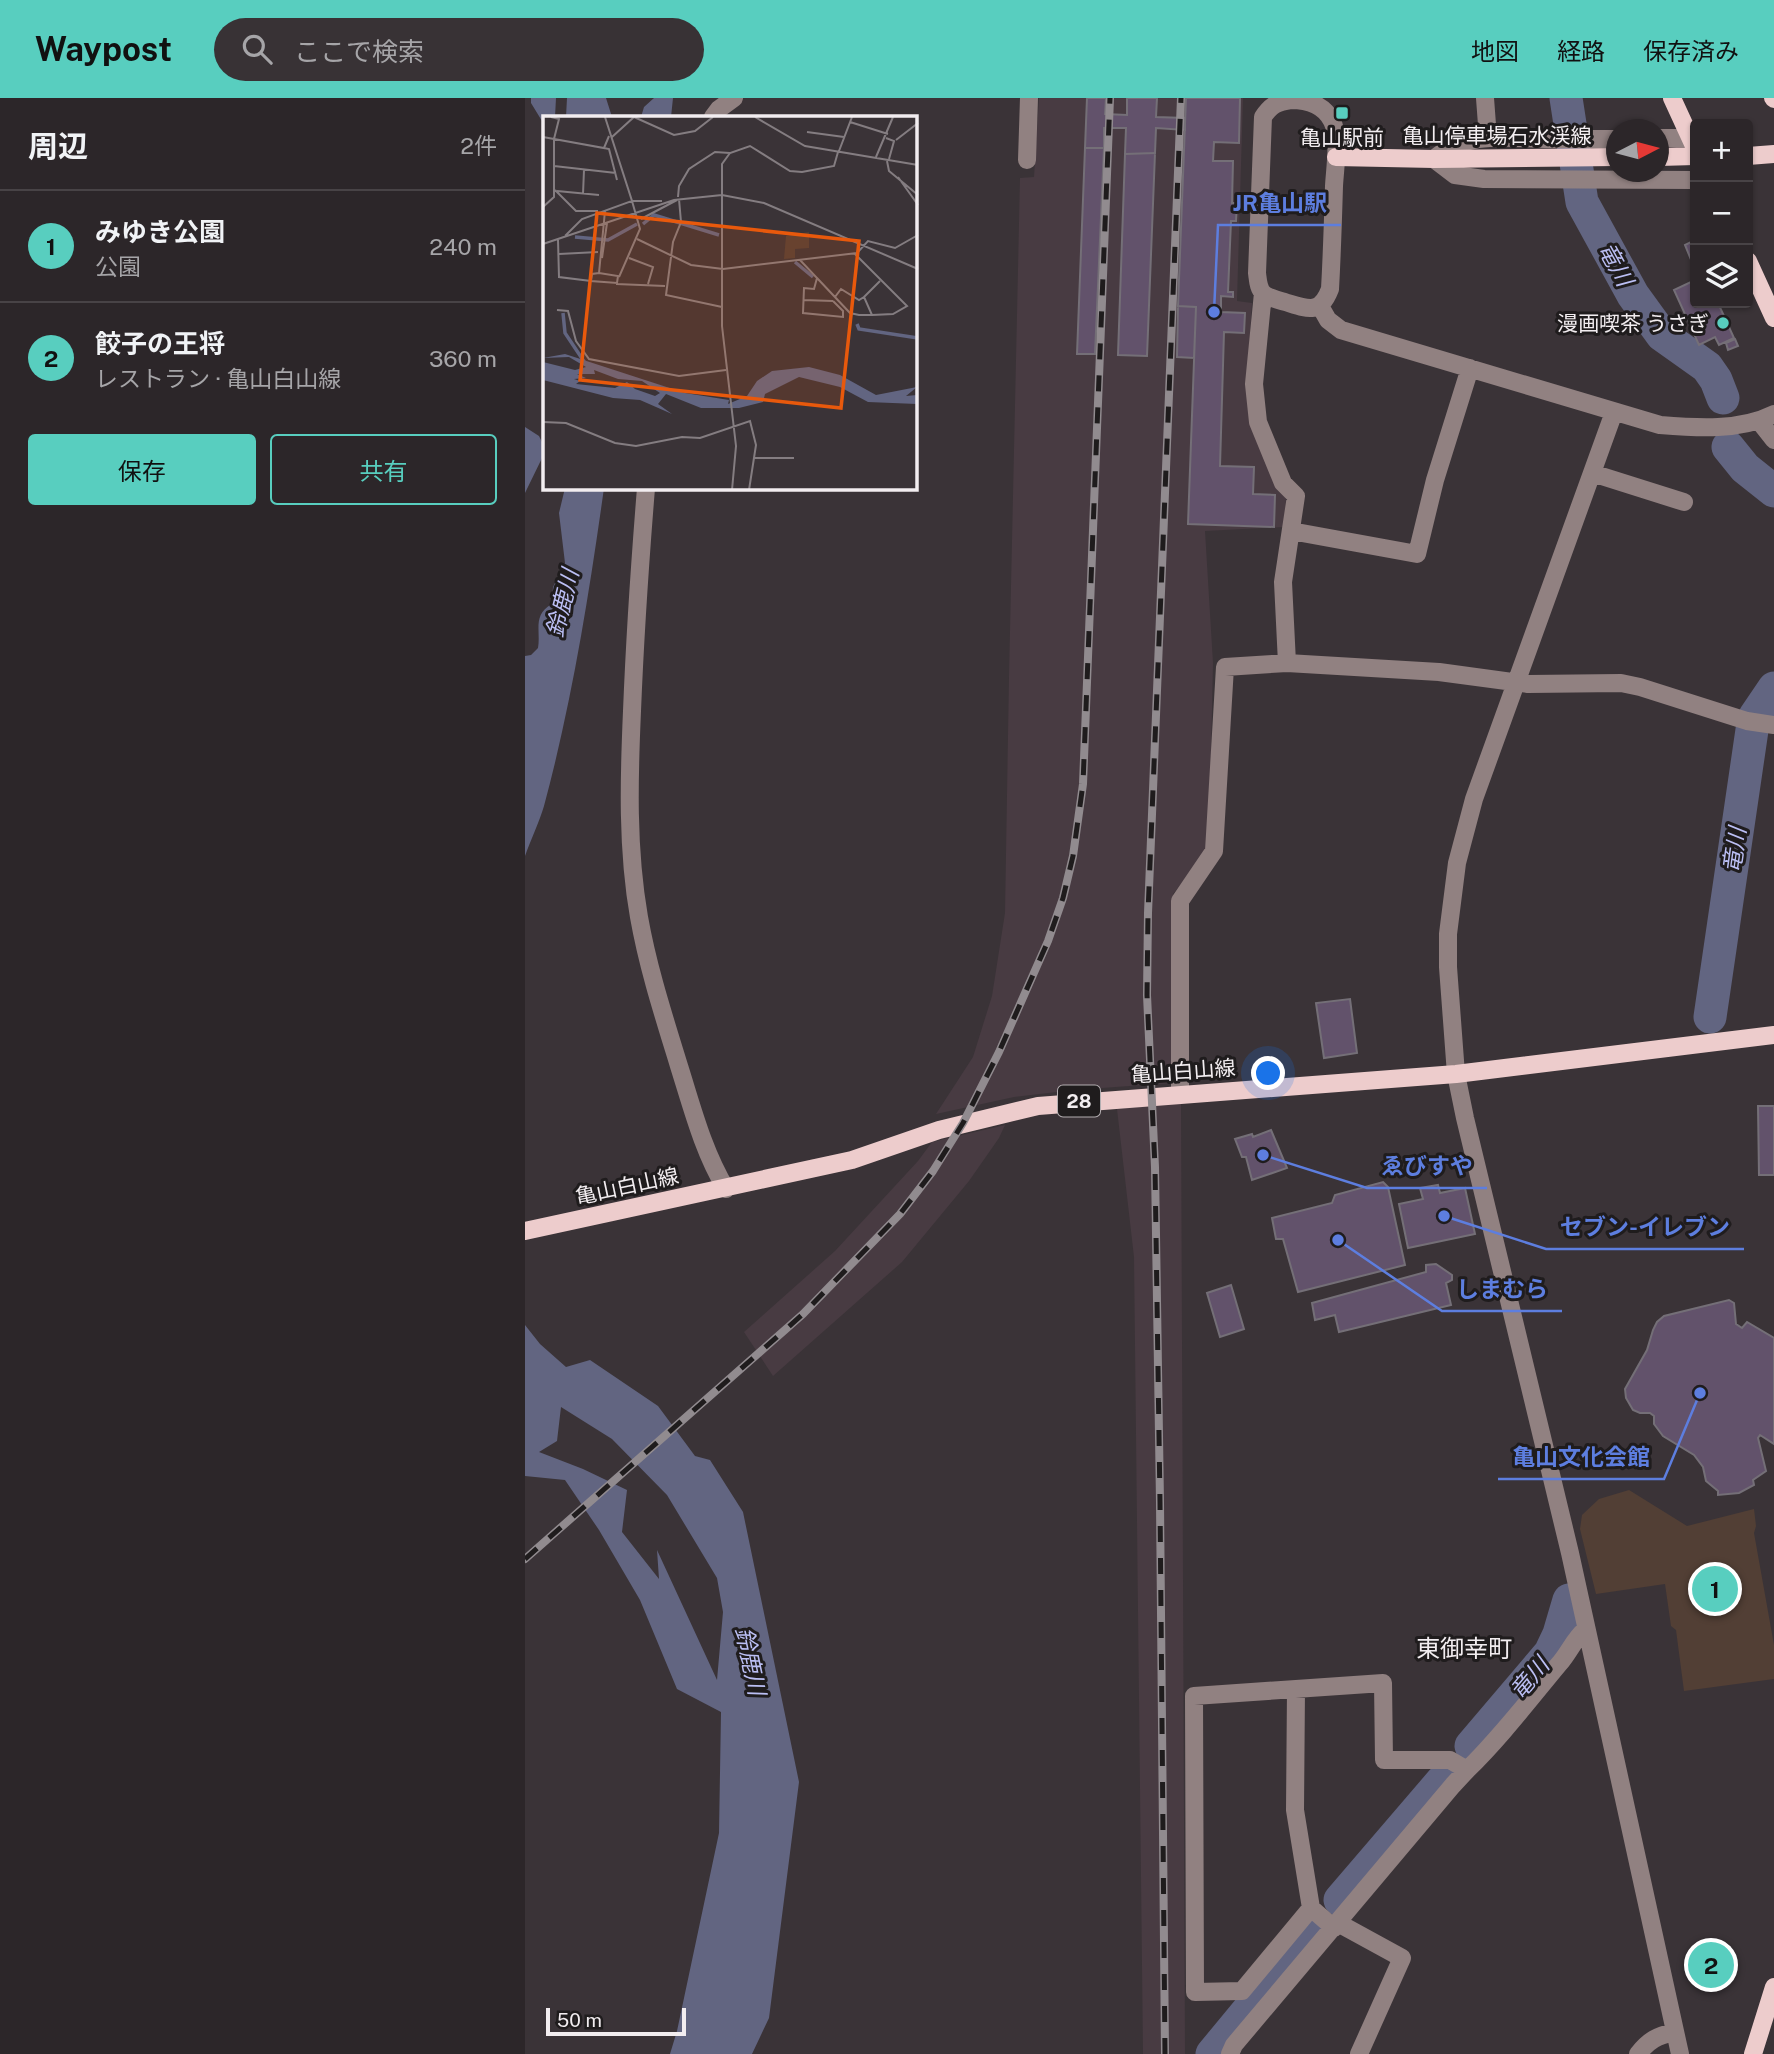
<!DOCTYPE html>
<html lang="ja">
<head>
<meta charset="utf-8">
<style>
	body { margin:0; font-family:"Public Sans","Noto Sans JP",sans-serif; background:#383235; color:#f1f3f6 }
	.controls { position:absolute; right:21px; top:21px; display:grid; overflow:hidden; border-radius:7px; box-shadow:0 2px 5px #0004 }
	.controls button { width:63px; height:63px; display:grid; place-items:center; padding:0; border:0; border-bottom:2px solid #484346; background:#2c2629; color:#f1f3f6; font:35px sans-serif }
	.compass { position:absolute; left:1081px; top:21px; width:63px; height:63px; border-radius:50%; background:#2c2629; box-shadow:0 2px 5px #0004; rotate:84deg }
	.scale { position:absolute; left:21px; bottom:18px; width:140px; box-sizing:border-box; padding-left:7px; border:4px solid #f2edf0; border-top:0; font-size:19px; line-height:24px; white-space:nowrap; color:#f2edf0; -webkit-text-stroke:5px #1f1c1d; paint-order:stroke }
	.you { position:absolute; left:744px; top:976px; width:24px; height:24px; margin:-18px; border:5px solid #fff; border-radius:50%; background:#1a73e8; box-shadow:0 0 0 10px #1a73e833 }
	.badge { display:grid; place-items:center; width:46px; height:46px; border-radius:50%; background:#58cebf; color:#111; font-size:23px; font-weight:700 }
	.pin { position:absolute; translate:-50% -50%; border:4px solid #fff; box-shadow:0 2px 7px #0006 }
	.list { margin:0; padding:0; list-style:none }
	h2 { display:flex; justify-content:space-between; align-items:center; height:91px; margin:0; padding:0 28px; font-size:30px }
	h2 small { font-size:23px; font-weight:400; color:#a6a5a8 }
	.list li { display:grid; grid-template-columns:46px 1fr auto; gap:21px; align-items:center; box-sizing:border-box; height:112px; padding:0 28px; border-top:2px solid #484346 }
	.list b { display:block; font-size:26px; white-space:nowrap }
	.list p { margin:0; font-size:23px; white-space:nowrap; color:#a6a5a8 }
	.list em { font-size:23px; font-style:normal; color:#a6a5a8 }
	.actions { display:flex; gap:14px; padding:21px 28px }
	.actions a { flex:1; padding:16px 0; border:2px solid #58cebf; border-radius:7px; text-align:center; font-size:24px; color:#58cebf }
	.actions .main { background:#58cebf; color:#111 }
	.icon { flex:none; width:38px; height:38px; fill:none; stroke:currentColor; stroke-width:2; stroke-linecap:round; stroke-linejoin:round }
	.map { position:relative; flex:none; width:1249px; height:1956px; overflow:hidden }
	header { display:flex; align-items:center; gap:42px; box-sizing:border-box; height:98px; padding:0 35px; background:#58cebf; color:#111 }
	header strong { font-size:33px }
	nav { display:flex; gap:38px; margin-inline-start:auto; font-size:24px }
	.search { width:490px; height:63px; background:#383235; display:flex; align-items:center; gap:18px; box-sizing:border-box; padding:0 24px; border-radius:38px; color:#a6a5a8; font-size:26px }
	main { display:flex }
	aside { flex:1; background:#2c2629 }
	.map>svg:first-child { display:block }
	.built { fill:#483b42 }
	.green { fill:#523f35 }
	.water { fill:#626581; fill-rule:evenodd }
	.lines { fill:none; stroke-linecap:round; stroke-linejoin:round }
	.river { stroke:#626581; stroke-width:33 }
	.building { fill:#62526b; stroke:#746f77; stroke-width:2 }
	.minor { stroke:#918181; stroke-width:18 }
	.major { stroke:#edcccc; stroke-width:18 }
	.rail-casing { stroke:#918b8f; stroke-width:8 }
	.rail { stroke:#1f1c1d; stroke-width:5; stroke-dasharray:16; stroke-linecap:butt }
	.poi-dot { fill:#58cebf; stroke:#1f1c1d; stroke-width:2.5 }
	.labels { text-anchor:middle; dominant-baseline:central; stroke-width:6; stroke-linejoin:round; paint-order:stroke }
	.shield { fill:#1f1c1d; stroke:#b3aeb1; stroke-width:2 }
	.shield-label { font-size:19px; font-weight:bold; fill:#f2edf0 }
	.street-label { font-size:21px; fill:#f2edf0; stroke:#1f1c1d }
	.poi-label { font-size:21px; fill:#f2edf0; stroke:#1f1c1d }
	.water-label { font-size:23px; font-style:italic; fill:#bbbff4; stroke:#1f1c1d }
	.quarter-label { font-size:24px; fill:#f2edf0; stroke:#1f1c1d }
	.inset-river { fill:none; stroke:#626581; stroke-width:3.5 }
	.inset-road { fill:none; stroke:#847d81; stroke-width:2 }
	.view { fill:#e8590c; fill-opacity:0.15; stroke:#e8590c; stroke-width:3.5 }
	.inset-edge { fill:none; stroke:#f2edf0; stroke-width:3.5 }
	.leader { fill:none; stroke:#5d7edf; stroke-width:2.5 }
	.callout-dot { fill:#5d7edf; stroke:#1f1c1d; stroke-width:2.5 }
	.callout-label { font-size:23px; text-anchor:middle; font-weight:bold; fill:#5d7edf; stroke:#1f1c1d; stroke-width:6; stroke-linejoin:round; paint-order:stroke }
</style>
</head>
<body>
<header>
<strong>Waypost</strong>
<div class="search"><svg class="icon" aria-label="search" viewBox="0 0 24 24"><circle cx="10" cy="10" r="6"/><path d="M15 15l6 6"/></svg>ここで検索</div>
<nav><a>地図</a><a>経路</a><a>保存済み</a></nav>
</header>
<main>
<aside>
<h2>周辺<small>2件</small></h2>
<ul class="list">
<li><span class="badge">1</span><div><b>みゆき公園</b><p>公園</p></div><em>240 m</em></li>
<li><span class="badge">2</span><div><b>餃子の王将</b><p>レストラン · 亀山白山線</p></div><em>360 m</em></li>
</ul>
<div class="actions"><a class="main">保存</a><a>共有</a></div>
</aside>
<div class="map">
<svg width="1249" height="1956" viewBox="0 0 1249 1956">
	<rect width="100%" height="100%" fill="#3a3337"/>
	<path class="built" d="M514,0H718L712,203L727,205L723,271L738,352L761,401L759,429L680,433L688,565L684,751L648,796L646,985L549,992L489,999L411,1016L448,959L467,898L480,815L484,579L495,80L509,79Z
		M656,1005L660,1956H618L609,1159L592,1011Z
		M480,1027L474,1040L444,1083L377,1164L248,1278L219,1234L310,1153L393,1063L407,1044Z"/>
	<path class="green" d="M1104,1392L1162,1428L1229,1411L1231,1428L1229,1435L1249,1547V1581L1159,1593L1151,1532L1146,1528L1140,1486L1071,1496L1055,1431L1057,1417L1074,1401Z"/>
	<path class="water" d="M6,0H31L30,19H19V36L17,23L6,5Z
		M42,0H81L87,19H41Z
		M129,0H148L146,19H116L119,9Z
		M0,329L14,338L19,348V356L0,395Z
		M40,390H79C64,497 47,604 19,708C14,725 6,741 0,758V558L6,557L13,550C16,533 7,517 27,506L28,489L40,465L34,415Z
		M0,1227L15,1246L41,1269L65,1262L133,1308L170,1358L185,1362L218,1414L274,1684L244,1920L227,1956H145L152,1933L194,1735L196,1614L152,1591L115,1502L74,1432L40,1382L0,1378ZM36,1309L87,1341L142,1397L192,1480L198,1514L192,1582L132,1452L134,1481L97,1434L102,1392L58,1371L14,1354L32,1343Z"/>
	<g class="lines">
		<path class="river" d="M1041,0L1057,104L1108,197L1137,237L1182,269L1191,282L1198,300
			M1203,349L1220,370L1249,393
			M1185,919L1227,632L1230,618L1249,590
			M946,1648L1025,1555L1034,1536L1044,1502
			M815,1802L917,1683
			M687,1956L792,1829"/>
	</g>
	<path class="building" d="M562,0H581L580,16L602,17V0H632L631,19L660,20V32L631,30L630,55L600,56L601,30H579V50H560Z
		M661,0H715L714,45L689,44L688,63H708L707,105H712L711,123H706L703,194H708V199L696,198V214L720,215L719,235L699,234L695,368L729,369L728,396L750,397L749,429L663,426L671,209L653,208Z
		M560,50H579L570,256H552Z
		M630,55L622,258L593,257L600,56Z
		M1170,142V169H1169L1160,147Z
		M1170,182V205H1193L1209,240L1194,247L1190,239L1174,247L1149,192Z
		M653,208L671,209L669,260L652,259Z
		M1210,241L1213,248L1203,252L1201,245Z
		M825,901L832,955L799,960L791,905Z
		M1233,1008H1249V1077H1234Z
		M746,1032L762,1070L727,1082L721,1059H717L710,1041L727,1036L728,1039Z
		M858,1084L863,1089L880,1167L773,1194L758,1141H751L747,1120L807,1105L810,1097Z
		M913,1087L915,1095L940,1090L950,1136L883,1150L874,1106L898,1101L895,1090Z
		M911,1166L927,1177V1182L921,1185L926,1207L814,1234L810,1217L790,1222L787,1205L901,1174V1167Z
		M706,1187L719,1231L695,1239L682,1195Z
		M1204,1202L1209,1205L1211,1226L1217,1230L1222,1224L1249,1240V1346L1235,1337L1233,1340L1241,1373L1228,1382L1229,1387L1214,1395L1193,1397V1393L1181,1383L1178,1369L1169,1357L1138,1338L1129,1326V1318L1125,1315H1115L1108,1312L1101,1300L1100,1291L1122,1252L1128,1232L1132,1224L1139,1218Z
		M1170,1847L1205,1849L1202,1887L1189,1886L1188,1890L1175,1889V1885H1168Z"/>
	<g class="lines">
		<path class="minor" d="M960,0L963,40
			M766,2C783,2 799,7 807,23C815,38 810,70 809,88C808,122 807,156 805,191C795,217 783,211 760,204C753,202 744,200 739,196C733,191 733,182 732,175L738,19C746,7 752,4 766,2Z
			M188,19L194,11L209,0
			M1134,40H1166
			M1092,41C1068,41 1044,41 1020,41C981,40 940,33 909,61L930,77L959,81L1170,82
			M502,62L504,0
			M738,195L729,286L733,324L758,385L771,398L758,484L762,565
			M795,208L803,222L816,232L1135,327C1172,330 1215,333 1249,316
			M1089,314L949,701L932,765L923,836V869L931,976L940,1020L1045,1455L1155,1956
			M1234,323L1249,342
			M1067,375L1159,404
			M121,390C115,464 110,538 107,613C104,681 102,751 114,819C123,870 139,919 154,968C167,1009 178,1053 201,1091
			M766,433L892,456L910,382L945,270
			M655,995V803L689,753L700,569L762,565L914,574L1003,586L1096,585L1115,589L1222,623L1249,627
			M771,1591L770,1712L786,1810L809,1830
			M786,1810L717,1893L670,1894L669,1598L858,1585L859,1662H925L942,1672C975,1640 1004,1602 1034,1566C1044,1555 1049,1541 1060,1532
			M813,1825L877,1860L834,1956
			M705,1956L709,1947L928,1687L942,1672
			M1113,1956C1124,1942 1132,1938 1149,1934"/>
		<path class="major" d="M1147,0L1170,50
			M1248,0L1249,1
			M1223,58L1249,56
			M811,59L909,61L1092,59
			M1134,59L1170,58
			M1223,163L1249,220
			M0,1133L327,1062L414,1032L513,1008L931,976L1249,937
			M1228,1956L1249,1889"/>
		<g class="rail-casing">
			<path id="rail" d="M0,1461L278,1216L375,1116L408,1073L438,1025L474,954L523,843L538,800L548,758L558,686L585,0
				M640,1956L635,1404L630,1069L622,897L623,815L656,0"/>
		</g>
		<use href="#rail" class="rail"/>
	</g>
	<g class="poi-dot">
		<rect x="810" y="8" width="14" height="14" rx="3.5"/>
		<circle cx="1198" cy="225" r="7"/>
	</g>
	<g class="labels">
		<rect class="shield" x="533" y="987.5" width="42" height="31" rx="5"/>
		<g class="shield-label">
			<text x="554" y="1003">28</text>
		</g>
		<g class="street-label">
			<text x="972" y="37">亀山停車場石水渓線</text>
			<text transform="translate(658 973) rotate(-4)">亀山白山線</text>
			<text transform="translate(102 1088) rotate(-12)">亀山白山線</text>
		</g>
		<g class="poi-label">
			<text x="817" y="39">亀山駅前</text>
			<text x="1184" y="225" text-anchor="end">漫画喫茶 うさぎ</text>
		</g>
		<g class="water-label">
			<text transform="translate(1091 166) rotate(61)">竜川</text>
			<text transform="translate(37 505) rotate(-76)">鈴鹿川</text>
			<text transform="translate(1209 752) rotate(-82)">竜川</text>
			<text transform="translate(226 1563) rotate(78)">鈴鹿川</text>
			<text transform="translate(1004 1580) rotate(-50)">竜川</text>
		</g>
		<g class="quarter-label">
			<text x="939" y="1550">東御幸町</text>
		</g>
	</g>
	<g transform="translate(18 18)">
		<rect width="374" height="374" fill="#3a3337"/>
		<path d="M266,116V132L252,133V142L241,143L243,120Z" fill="#523f35"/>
		<path d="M22,238L142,277L186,284L185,288L204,280L214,265L229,255L266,251L297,259L333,279L374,271L363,280L374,279V288L325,286L297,271L256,261L222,278L220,286L196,292H158L123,278L115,288L129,298L97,284L70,282L0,264V246L32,254L43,251L26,241L0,242ZM51,254L75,263L99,265L117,277L112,280L92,273L84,266L72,272L33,268L37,265L31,263L43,262L34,258H52Z" fill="#626581" fill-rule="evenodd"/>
		<path class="inset-river" d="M100,108L111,99L176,119M32,121L65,124L94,108M252,146L270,161M20,197L22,217L42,247M314,208L316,213L375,222"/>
		<path class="inset-road" d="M8,1L16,3L11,23M212,1L262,30L375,49M307,6L345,18M264,16L301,21M0,21L61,32L66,20M69,21L91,1L131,19L152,15L170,1M343,22L351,25L346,43M353,24L375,7M61,32L66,33L74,64M296,35L309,1M333,41L350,1M344,45L346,55L375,79M11,50L73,57M355,61L375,89M12,74L33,95H55M14,75L56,79M40,78L41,54M135,81L136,70L146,53L172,36L187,37M136,83L138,106L130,126L123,179L179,191M89,85H119M0,91L11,81V23M98,103L134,84M22,120L39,103L89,85L62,1M94,123L148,149L180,153L314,137L325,125L352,132L375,119M15,124L16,161L48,165M0,128L131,84L179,79L221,87L375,153M16,138L55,136M312,138L364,190L350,198L329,199M59,142L64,107M86,142L110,151L105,168M257,144L274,162L271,173L261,172L260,197L300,201V195L290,185M56,157L75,160L74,167L48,165L49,158ZM56,157L62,95M76,161L97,113L89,85M274,162L307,197L316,199H329L321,181L337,165M73,168L122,170M292,181L298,173L316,184L321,181M260,184L290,185M14,194L25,195L33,225L46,243L136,260L183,254M0,306L23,307L72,327L93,330L139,321L157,322L207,305L213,329L206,374M211,342H251M189,374L193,330L179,210V48L187,37L207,30L247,55L259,56L291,50L295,36"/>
		<path class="view" d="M54,97L316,125L298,292L37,264Z"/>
		<rect width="374" height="374" class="inset-edge"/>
	</g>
	<path class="leader" d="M689 214L693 127H816M738 1057L842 1090H962M919 1118L1021 1151H1219M813 1142L917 1213H1037M1175 1295L1139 1381H973"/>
	<g class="callout-dot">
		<circle cx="689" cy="214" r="7"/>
		<circle cx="738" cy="1057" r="7"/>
		<circle cx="919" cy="1118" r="7"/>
		<circle cx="813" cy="1142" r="7"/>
		<circle cx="1175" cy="1295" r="7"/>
	</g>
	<g class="callout-label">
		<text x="755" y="113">JR亀山駅</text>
		<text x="902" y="1076">ゑびすや</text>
		<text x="1120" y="1137">セブン-イレブン</text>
		<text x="977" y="1199">しまむら</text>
		<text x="1056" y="1367">亀山文化会館</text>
	</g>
</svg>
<div class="controls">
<button>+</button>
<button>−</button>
<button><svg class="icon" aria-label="layers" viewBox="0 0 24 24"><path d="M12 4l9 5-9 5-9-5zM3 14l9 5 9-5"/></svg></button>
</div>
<svg class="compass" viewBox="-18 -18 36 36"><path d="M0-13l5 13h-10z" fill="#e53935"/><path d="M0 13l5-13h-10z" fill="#a6a5a8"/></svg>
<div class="scale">50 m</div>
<div class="you"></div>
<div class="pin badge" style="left:1190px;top:1491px">1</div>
<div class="pin badge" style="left:1186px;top:1867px">2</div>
</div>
</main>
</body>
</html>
